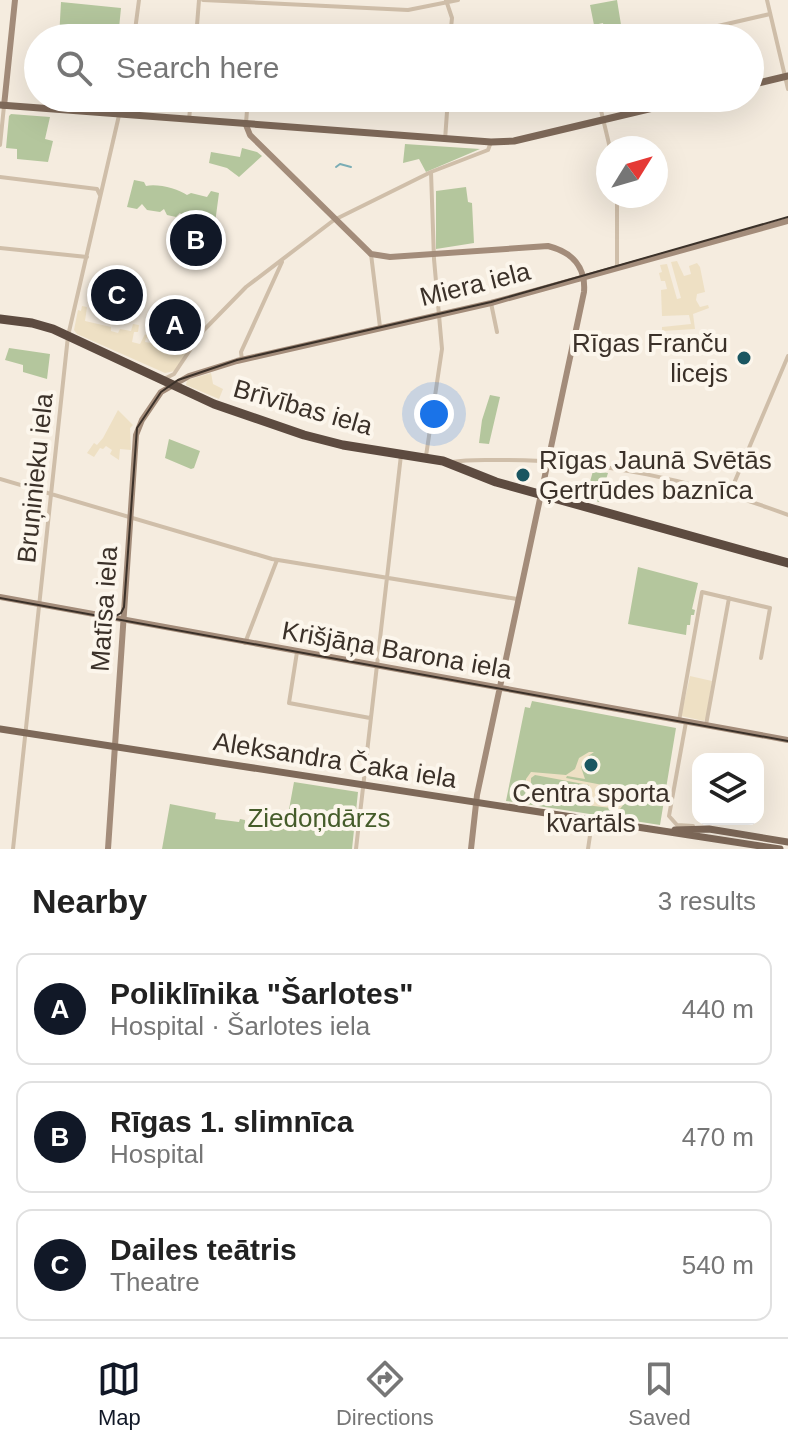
<!DOCTYPE html>
<html lang="en">
<head>
<meta charset="utf-8">
<style>
	body { margin:0; font-family:Helvetica,sans-serif; background:#f2f2f2; color:#222 }
	.controls { position:absolute; right:24px; bottom:24px; display:grid; overflow:hidden; border-radius:16px; box-shadow:0 8px 32px #0002 }
	.controls button { width:72px; height:72px; display:grid; place-items:center; padding:0; border:0; border-bottom:2px solid #e0e0e0; background:#fff; color:#222; font:40px sans-serif }
	.compass { position:absolute; left:596px; top:136px; width:72px; height:72px; border-radius:50%; background:#fff; box-shadow:0 8px 32px #0002; rotate:53deg }
	.you { position:absolute; left:434px; top:414px; width:28px; height:28px; margin:-20px; border:6px solid #fff; border-radius:50%; background:#1a73e8; box-shadow:0 0 0 12px #1a73e833 }
	.badge { display:grid; place-items:center; width:52px; height:52px; border-radius:50%; background:#111827; color:#fff; font-size:26px; font-weight:700 }
	.pin { position:absolute; translate:-50% -50%; border:4px solid #fff; box-shadow:0 2px 8px #0006 }
	.list { margin:0; padding:0; list-style:none }
	h2 { display:flex; justify-content:space-between; align-items:center; height:104px; margin:0; padding:0 32px; font-size:34px }
	h2 small { font-size:26px; font-weight:400; color:#767676 }
	.list li { display:grid; grid-template-columns:52px 1fr auto; gap:24px; align-items:center; box-sizing:border-box; height:112px; margin:0 16px 16px; padding:0 16px; border:2px solid #e0e0e0; border-radius:16px }
	.list b { display:block; font-size:30px; white-space:nowrap }
	.list p { margin:0; font-size:26px; white-space:nowrap; color:#767676 }
	.list em { font-size:26px; font-style:normal; color:#767676 }
	.icon { flex:none; width:44px; height:44px; fill:none; stroke:currentColor; stroke-width:2; stroke-linecap:round; stroke-linejoin:round }
	.map { position:relative; flex:none; width:788px; height:849px; overflow:hidden }
	.search { position:absolute; background:#fff; box-shadow:0 8px 32px #0002; left:24px; right:24px; top:24px; height:88px; display:flex; align-items:center; gap:20px; box-sizing:border-box; padding:0 28px; border-radius:44px; color:#767676; font-size:30px }
	.sheet { height:488px; background:#fff }
	nav { display:flex; justify-content:space-around; align-items:center; box-sizing:border-box; height:112px; border-top:2px solid #e0e0e0; background:#fff; font-size:22px; color:#767676 }
	nav a { display:grid; justify-items:center; gap:4px }
	nav .on { color:#111827 }
	.map>svg:first-child { display:block }
	.green { fill:#b4c69d }
	.plaza { fill:#eee0c4 }
	.lines { fill:none; stroke-linecap:round; stroke-linejoin:round }
	.stream { stroke:#7aadb5; stroke-width:2 }
	.street { stroke:#cfbea9; stroke-width:4 }
	.secondary { stroke:#a38c7a; stroke-width:6 }
	.primary { stroke:#7e6959; stroke-width:7 }
	.highway { stroke:#5d4b40; stroke-width:9 }
	.tram { stroke:#3b3129; stroke-width:2 }
	.poi-dot { fill:#1a5661; stroke:#fcf6ec; stroke-width:3 }
	.labels { text-anchor:middle; dominant-baseline:central; stroke-width:8; stroke-linejoin:round; paint-order:stroke }
	.street-label { font-size:26px; fill:#3b3129; stroke:#fcf6ec }
	.poi-label { font-size:26px; fill:#3b3129; stroke:#fcf6ec; text-anchor:end }
	.park-label { font-size:26px; fill:#455c2a; stroke:#fcf6ec }
</style>
</head>
<body>
<div class="map">
<svg width="788" height="849" viewBox="0 0 788 849">
	<rect width="100%" height="100%" fill="#f5ecdf"/>
	<path class="green" d="M617,0L623,37L606,38L603,23L594,25L590,5Z
		M61,2L121,8L118,38H59Z
		M11,114L50,117L45,139L53,141L48,162L17,159V149L6,148L9,116Z
		M405,144L480,149L426,172L419,159L403,163Z
		M242,148L257,152L262,156L239,177L227,168L209,163L211,152L240,157Z
		M134,180L144,182L146,186C157,183 179,189 187,195L191,193L207,197L211,191L219,193L215,223H204L202,219L197,218L195,221L185,219L180,213L176,217L167,215L164,209L160,212L147,210L142,204L137,209L127,207Z
		M466,187L468,202L472,203L474,243L436,249V191Z
		M9,348L50,354L47,379L23,372V365L5,360Z
		M490,395L500,397L489,444L479,443L482,420Z
		M169,439L200,451L194,468L191,469L165,458Z
		M593,471L608,473L599,502L579,496H586Z
		M638,567L698,583L692,609L695,610L694,615H691L690,625H687L686,635L628,624Z
		M316,632L354,640L351,653L313,646Z
		M532,701L676,728L660,825L506,801L525,707L530,708Z
		M294,782L358,792L352,849H162L170,804L216,813L215,819L239,822L240,819L245,820V823L269,825L271,814L288,815Z"/>
	<path class="plaza" d="M677,261L684,276L691,274L689,266L697,263L700,267L705,292L697,294L696,300L700,307L708,305L709,308L693,314L695,329L662,331V327L691,324L689,315L662,316L661,290L667,289L665,281H661L659,273L662,272L660,265L667,264L677,299L681,298L671,262Z
		M82,306L87,307L85,321L111,327V331L118,333L120,329L131,331L133,324L139,325L138,332H134L132,342L140,344L145,334L151,339L146,338L145,342L151,343L152,341L186,354L175,371L165,373L77,334L74,330L78,310L81,311Z
		M211,373L213,384L223,389L219,399L186,385L187,380Z
		M118,410L133,425L130,428L131,450L120,449L119,460L110,454L112,450L106,446L103,449L100,448L94,457L87,453L94,443L97,445L103,438Z
		M690,676L712,681L706,718L704,721L681,716Z
		M589,752H594L584,759L581,767L585,779L567,776L566,778L634,791L620,809L585,805L589,785L535,775L531,778V787L526,789V779L531,772L566,775L575,769L579,758Z"/>
	<g class="lines">
		<path class="stream" d="M336,167L340,164L351,167"/>
		<path class="street" d="M203,0L408,10L458,0
			M446,0L452,18L450,38
			M767,0L788,89
			M134,38L139,0
			M196,38L199,0
			M666,38L770,14
			M598,98L610,148
			M189,120L191,98
			M246,123L248,98
			M445,140L448,98
			M0,145L4,106
			M0,177L97,189L100,195
			M617,196V268
			M0,248L87,257
			M371,254L380,327
			M491,303L497,332
			M242,360L241,352L282,262
			M164,379L174,374L202,332L246,287L334,220L431,172L488,150L491,142
			M426,456L442,349L434,259L431,172
			M452,462C468,459 484,460 501,460C596,459 699,481 788,515
			M0,479L272,559L517,599
			M729,495L788,356
			M245,643L277,560
			M297,652L289,703L370,718
			M679,721L702,592L770,608L761,658
			M686,722L669,816L677,825L693,826
			M706,725L729,598
			M13,849L68,336L123,98
			M356,849L401,455
			M588,849L592,822"/>
		<path class="secondary" d="M4,106L15,0
			M246,125L250,135L371,254L390,257L548,246C572,252 586,267 584,292L477,795L471,849
			M0,597L788,740
			M108,849L136,435L142,420L161,392L189,376L237,361L491,303L788,221"/>
		<path class="primary" d="M750,85L788,76
			M0,105L491,142L514,141L695,98
			M0,729L780,849
			M675,830L709,829L788,842"/>
		<path class="highway" d="M0,319L32,323L53,329L214,404L304,435L343,445L443,461L496,482L788,563"/>
		<path class="tram" d="M0,598L788,741
			M114,617L121,613L124,607L137,428L161,392L178,380L237,360L491,302L788,217"/>
	</g>
	<g class="poi-dot">
		<circle cx="744" cy="358" r="8"/>
		<circle cx="523" cy="475" r="8"/>
		<circle cx="591" cy="765" r="8"/>
	</g>
	<g class="labels">
		<g class="street-label">
			<text transform="translate(475 284) rotate(-14)">Miera iela</text>
			<text transform="translate(303 407) rotate(16)">Brīvības iela</text>
			<text transform="translate(35 478) rotate(-84)">Bruņinieku iela</text>
			<text transform="translate(104 609) rotate(-86)">Matīsa iela</text>
			<text transform="translate(397 650) rotate(10)">Krišjāņa Barona iela</text>
			<text transform="translate(335 760) rotate(9)">Aleksandra Čaka iela</text>
		</g>
		<g class="poi-label">
			<text x="728" y="343">Rīgas Franču<tspan x="728" dy="30">licejs</tspan></text>
			<text x="539" y="460" text-anchor="start">Rīgas Jaunā Svētās<tspan x="539" dy="30">Ģertrūdes baznīca</tspan></text>
			<text x="591" y="793" text-anchor="middle">Centra sporta<tspan x="591" dy="30">kvartāls</tspan></text>
		</g>
		<g class="park-label">
			<text x="319" y="818">Ziedoņdārzs</text>
		</g>
	</g>
</svg>
<div class="controls">
<button><svg class="icon" aria-label="layers" viewBox="0 0 24 24"><path d="M12 4l9 5-9 5-9-5zM3 14l9 5 9-5"/></svg></button>
</div>
<svg class="compass" viewBox="-18 -18 36 36"><path d="M0-13l5 13h-10z" fill="#e53935"/><path d="M0 13l5-13h-10z" fill="#767676"/></svg>
<div class="you"></div>
<div class="pin badge" style="left:175px;top:325px">A</div>
<div class="pin badge" style="left:196px;top:240px">B</div>
<div class="pin badge" style="left:117px;top:295px">C</div>
<div class="search"><svg class="icon" aria-label="search" viewBox="0 0 24 24"><circle cx="10" cy="10" r="6"/><path d="M15 15l6 6"/></svg>Search here</div>
</div>
<section class="sheet">
<h2>Nearby<small>3 results</small></h2>
<ul class="list">
<li><span class="badge">A</span><div><b>Poliklīnika &quot;Šarlotes&quot;</b><p>Hospital · Šarlotes iela</p></div><em>440 m</em></li>
<li><span class="badge">B</span><div><b>Rīgas 1. slimnīca</b><p>Hospital</p></div><em>470 m</em></li>
<li><span class="badge">C</span><div><b>Dailes teātris</b><p>Theatre</p></div><em>540 m</em></li>
</ul>
</section>
<nav>
<a class="on"><svg class="icon" aria-label="map" viewBox="0 0 24 24"><path d="M3 6l6-2 6 2 6-2v14l-6 2-6-2-6 2zM9 4v14M15 6v14"/></svg>Map</a>
<a><svg class="icon" aria-label="directions" viewBox="0 0 24 24"><path d="M12 3l9 9-9 9-9-9zM9 14v-3h6M13 9l2 2-2 2"/></svg>Directions</a>
<a><svg class="icon" aria-label="saved" viewBox="0 0 24 24"><path d="M7 4h10v16l-5-4-5 4z"/></svg>Saved</a>
</nav>
</body>
</html>
